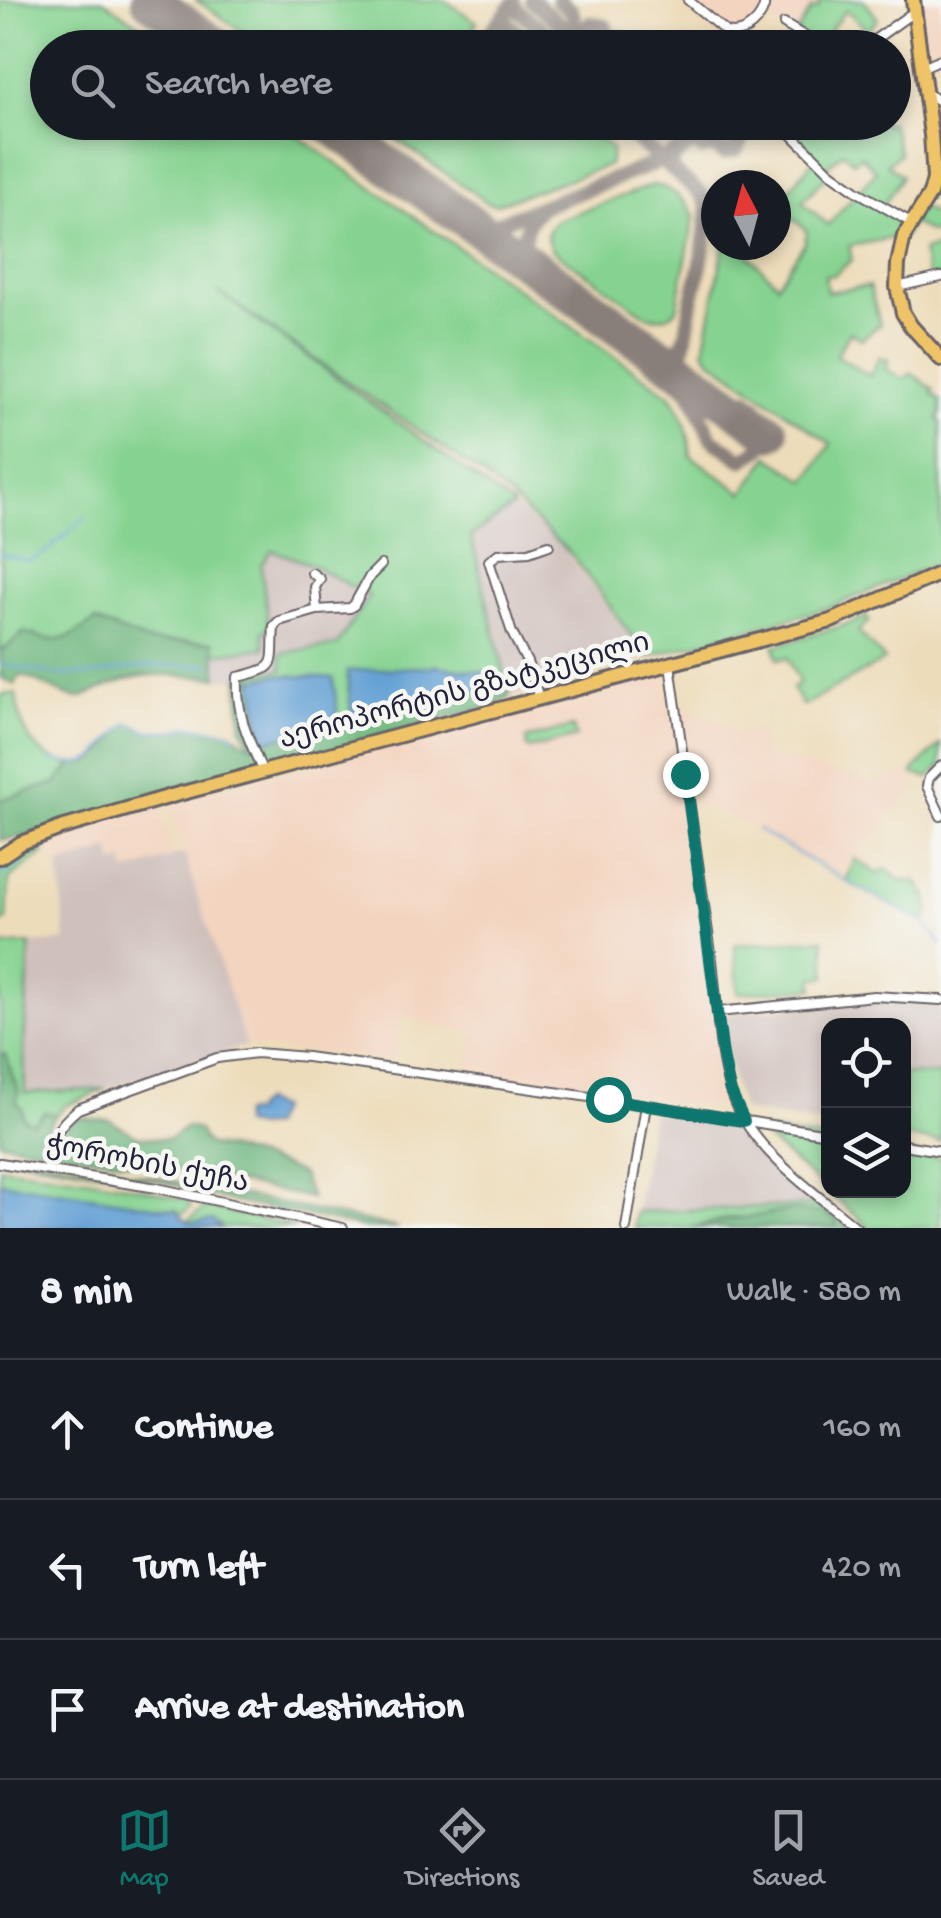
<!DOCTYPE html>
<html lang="en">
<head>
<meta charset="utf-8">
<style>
	body { margin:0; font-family:"Gochi Hand","Noto Sans Georgian",sans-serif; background:#20242c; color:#f1f3f6 }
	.controls { position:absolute; right:30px; bottom:30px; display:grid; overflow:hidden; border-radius:20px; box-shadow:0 5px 15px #0003 }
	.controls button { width:90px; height:90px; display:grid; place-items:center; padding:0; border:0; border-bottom:2px solid #363941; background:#171b24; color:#f1f3f6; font:50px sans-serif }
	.compass { position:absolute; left:701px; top:170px; width:90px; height:90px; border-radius:50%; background:#171b24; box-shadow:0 5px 15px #0003; rotate:354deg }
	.stop { position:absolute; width:30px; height:30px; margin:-22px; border:8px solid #0f766e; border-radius:50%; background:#fff }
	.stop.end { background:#0f766e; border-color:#fff; box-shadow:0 2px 10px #0008 }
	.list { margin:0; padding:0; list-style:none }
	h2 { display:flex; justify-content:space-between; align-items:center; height:130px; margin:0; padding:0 40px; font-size:42px }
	h2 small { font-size:32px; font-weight:400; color:#9ea1a6 }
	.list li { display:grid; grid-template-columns:65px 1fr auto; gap:30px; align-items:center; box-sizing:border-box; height:140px; padding:0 40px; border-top:2px solid #363941 }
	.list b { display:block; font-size:38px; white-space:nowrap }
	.list em { font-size:32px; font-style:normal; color:#9ea1a6 }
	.icon { flex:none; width:55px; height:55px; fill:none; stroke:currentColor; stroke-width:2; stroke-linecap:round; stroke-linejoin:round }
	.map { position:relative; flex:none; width:941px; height:1228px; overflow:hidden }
	.search { position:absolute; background:#171b24; box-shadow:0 5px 15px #0003; left:30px; right:30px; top:30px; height:110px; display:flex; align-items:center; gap:25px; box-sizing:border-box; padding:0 35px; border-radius:55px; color:#9ea1a6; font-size:38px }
	.sheet { height:550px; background:#171b24 }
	nav { display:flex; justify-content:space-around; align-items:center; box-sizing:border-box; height:140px; border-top:2px solid #363941; background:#171b24; font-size:28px; color:#9ea1a6 }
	nav a { display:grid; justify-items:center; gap:5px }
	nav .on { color:#0f766e }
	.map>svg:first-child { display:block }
	.built { fill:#f3d4bf }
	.industrial { fill:#cfc0bb }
	.green { fill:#86d391; stroke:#547a66; stroke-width:2.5; fill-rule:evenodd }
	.forest { fill:#6cb57b; stroke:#476c5b; stroke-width:2.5 }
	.water { fill:#64a0d4; stroke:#436188; stroke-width:2.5 }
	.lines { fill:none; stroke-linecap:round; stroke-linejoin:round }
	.stream { stroke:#64a0d4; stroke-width:2.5 }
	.taxiway { stroke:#887f7a; stroke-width:15 }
	.runway { stroke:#887f7a; stroke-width:38 }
	.minor-casing { stroke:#696367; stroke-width:12 }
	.highway-casing { stroke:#696367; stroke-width:18 }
	.minor { stroke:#fff; stroke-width:8 }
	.highway { stroke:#efc469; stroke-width:12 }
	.route { stroke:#0f766e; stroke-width:12 }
	.labels { text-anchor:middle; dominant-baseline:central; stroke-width:9; stroke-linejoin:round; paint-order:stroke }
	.street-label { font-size:28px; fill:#22223b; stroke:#f6f6f2 }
</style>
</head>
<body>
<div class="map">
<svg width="941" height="1228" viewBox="0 0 941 1228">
	<rect width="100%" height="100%" fill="#f6f6f2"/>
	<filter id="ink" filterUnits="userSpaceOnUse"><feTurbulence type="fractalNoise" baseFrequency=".01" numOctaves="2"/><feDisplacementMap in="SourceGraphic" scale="20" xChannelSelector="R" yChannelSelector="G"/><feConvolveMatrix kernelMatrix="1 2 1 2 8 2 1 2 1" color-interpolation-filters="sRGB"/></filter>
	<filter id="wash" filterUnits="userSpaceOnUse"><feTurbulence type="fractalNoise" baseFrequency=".0048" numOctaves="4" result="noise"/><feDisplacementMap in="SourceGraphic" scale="40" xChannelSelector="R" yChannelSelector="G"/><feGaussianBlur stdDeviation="2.25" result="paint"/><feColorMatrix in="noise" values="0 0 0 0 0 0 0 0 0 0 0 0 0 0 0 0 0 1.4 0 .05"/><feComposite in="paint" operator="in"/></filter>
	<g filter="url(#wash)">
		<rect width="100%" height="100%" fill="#eddcba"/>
		<path class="built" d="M676,0H821L816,10L811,8L794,36L772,22L765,21L746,37L731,36L724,43Z
			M925,0H941V58L923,66L916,6Z
			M665,670L730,1110L468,1070L473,1033L400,1016L394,1060L246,1046L168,803Z
			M680,705L730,726L733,735L761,730L766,758L812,766L874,784L909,772L915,788L840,874L796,853L758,830L707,806L696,805Z
			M159,804L173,856L127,872L115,864L110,849L59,865L58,851H18L62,832Z"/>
		<path class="industrial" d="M514,506L561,545L645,657L510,696L471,536Z
			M272,550L312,565L370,596L337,645L281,653L282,670L229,679L218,677L215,654L265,647L263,630L268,629L261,565Z
			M110,849L115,863L123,861L127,872L184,853L246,1046L106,1089L24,1094V1047L30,944L66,941L59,865Z
			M861,1000L941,1004V1075L904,1074V1026H828V1125L743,1111L735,1089L728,1056L724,1014Z
			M652,1113L740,1126L764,1155L823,1205L636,1212Z"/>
		<path class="green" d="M0,0H103L172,47L48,48V122L279,123L670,395C684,413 689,433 691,456L743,493L769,456L806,481L831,444L710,359L704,350L724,245H739L777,284L805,243L807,231L777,204L814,159L781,122H832L835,125L837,122L891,123L900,154L887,164L902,176L883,206L911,222L922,207L933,214H941V232L931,233L912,223L904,236L849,246L852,260L834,275L825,276L827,292L869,286L880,324L862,339L850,332L836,355L870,376L879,357L888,360L886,369L904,379L911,373L933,389V394L941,401V414L938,419L941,422V562L829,608L647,657L573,556L511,498L485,477L218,292L514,506L471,536L506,679L487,688L490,680L347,672L352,722L324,727L337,715L332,678L277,675L253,680L252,674L282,670L281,653L337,645L369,596L312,565L272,550L261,565L269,630L263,631L265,648L215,654L212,642H150L95,621C64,642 60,645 24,633L5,649L0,648ZM843,152L853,162L861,156L876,171L828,225L802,202L830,172L826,168Z
			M196,0H444L477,22L469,33L485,47H265Z
			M821,0H864L878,19L868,30L846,10L817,47H812L794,36L812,8L817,9Z
			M373,123H579L608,145L612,151L609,165L495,205L488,203Z
			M653,185C669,185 688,202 694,216L677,309C668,319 661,318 649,317L552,250C545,239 546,227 557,220Z
			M941,246V277L928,280L922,251Z
			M866,616L869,621L858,631L885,660L803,706L792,688L800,684L788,658L778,659L774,646L851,623Z
			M16,694C21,733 32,756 72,765L56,783L0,800V695Z
			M573,727L576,737L530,749L527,747L526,739Z
			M941,744V766L929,778L913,774L916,768Z
			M18,851L44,853L9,879L7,920L0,923V864Z
			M855,859L878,874L886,869L900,880L917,882L927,897L930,911L924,922L846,881Z
			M824,939L826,977L813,978L814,988L738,993L735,945Z
			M30,944L24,1047L25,1093L106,1089L65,1106L56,1115L44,1112L33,1124L23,1118L22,1108L15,1100L18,1090C11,1078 10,1067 5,1054L0,1055V946Z
			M904,1074L941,1075V1142L904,1137Z
			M768,1131L828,1140V1190H904V1152L941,1158V1228H870L764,1136Z
			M0,1167C63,1174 128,1182 188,1201L191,1207L180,1216L177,1210L0,1182Z
			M823,1205L851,1228H834L837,1223L788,1210L751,1217L730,1218L691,1228H634L636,1212Z
			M206,1207L297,1227L221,1228L220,1224L186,1222Z"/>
		<path class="forest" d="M95,621L150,642H213L218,677C197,678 176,674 155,675C128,675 104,689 79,698C59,696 40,680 20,675L15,685L0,677V648L5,649L24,632C60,645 64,642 95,621Z
			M252,674L264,740L352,722L486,689L506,679L510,696L494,705L27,836L0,840V800L56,783L72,765C74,764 88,763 90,762C106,754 114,733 129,723L149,731H176L189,726L229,732L251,745L242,727L238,677Z
			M5,1054C10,1066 11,1078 19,1090L16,1100L22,1108L23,1118L33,1123L45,1112L56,1115L45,1131L41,1149L0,1142V1055Z
			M77,1118L109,1120L137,1136L158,1139L171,1138L186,1127L199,1130L205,1142L212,1146L231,1149L281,1165L302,1175L311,1198L187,1172L56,1151L66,1126Z
			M0,1152L154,1177L398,1228H367L225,1200L161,1181L0,1156Z
			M788,1210L826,1213L838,1223L834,1228H691C723,1219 756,1217 788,1210Z"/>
		<path class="water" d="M436,666L484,672L490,680L487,688L352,722L347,671Z
			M277,675L333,678L338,715L324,727L263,741L253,680Z
			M264,1101L271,1106L279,1108L271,1126L255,1127L242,1125L243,1113H253L256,1107Z
			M0,1182L177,1210C186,1227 197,1223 213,1220L221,1228H0Z"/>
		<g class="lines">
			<path class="stream" d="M0,554L30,561L50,549L85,518
				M0,664L56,674L90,675L147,666L211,665
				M51,760C104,772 93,748 129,723L149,731H176L189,726L229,732L235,737
				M758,830L846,881L924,922L941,944
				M0,876L24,862"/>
			<path class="taxiway" d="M532,0L563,26L564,36
				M514,3L497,24L507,23L536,48
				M508,10L517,9L552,38L555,47L574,19L572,11L558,0
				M495,48L489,36L497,24
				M576,48L580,43L583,28L590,23L605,26L611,41
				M588,48L621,37
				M615,122L701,194L708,206V216L701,265L692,300L680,369L711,438L743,460L760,449C768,426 767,412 746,399H724
				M676,122L687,125L694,122
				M702,149L715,146L723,153L736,150L741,143L738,131
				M674,159C687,139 726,133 749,129
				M456,213L471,222L495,224L651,165L679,151
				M537,269C518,251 521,227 539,209
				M644,344C659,354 674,359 685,339"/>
			<path class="runway" d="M150,0L219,48
				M326,122L770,432"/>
		</g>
	</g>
	<g filter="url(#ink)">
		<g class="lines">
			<g class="minor-casing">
				<path id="minor" d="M688,0L726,32C745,37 764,19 765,0
					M784,24L824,48
					M863,48L915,11
					M923,67L941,59
					M926,93L941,102
					M780,123L830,172L858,192L912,223
					M897,287L941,277
					M312,573L320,579L315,587L317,610
					M670,664C683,760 697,857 711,953C718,999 717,1079 742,1117C770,1163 817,1194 857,1228
					M539,698L527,662L512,633L489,561L498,554L529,552L549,545
					M941,766L929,778L927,786L941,816
					M263,772C248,738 236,715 238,677C281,667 271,666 274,626L279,621L317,610L350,608L354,605L370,576L381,565
					M718,1012L874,996L941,1000
					M904,1145L941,1151
					M0,1163L157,1188L343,1228
					M47,1168C54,1137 53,1130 78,1109L217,1058L256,1053L307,1057L646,1105L828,1134
					M626,1228L646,1105"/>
			</g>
			<g class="highway-casing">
				<path id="highway" d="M913,0L931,135L934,179L930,194L904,236L898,264L897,287L903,313L911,326L941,359
					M0,857L21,843L61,828L175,795L831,621L941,573"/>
			</g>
			<use href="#minor" class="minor"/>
			<use href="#highway" class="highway"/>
		</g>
	</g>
	<g class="lines" filter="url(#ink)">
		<path class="route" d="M608,1099L744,1121L730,1090L723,1056L685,774"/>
	</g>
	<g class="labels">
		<g class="street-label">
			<text transform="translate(465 693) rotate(-15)">აეროპორტის გზატკეცილი</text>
			<text transform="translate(147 1166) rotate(11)">ჭოროხის ქუჩა</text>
		</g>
	</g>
</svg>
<div class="controls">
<button><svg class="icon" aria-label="locate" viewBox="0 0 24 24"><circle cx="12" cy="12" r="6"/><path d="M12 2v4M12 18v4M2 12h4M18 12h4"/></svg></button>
<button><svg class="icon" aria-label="layers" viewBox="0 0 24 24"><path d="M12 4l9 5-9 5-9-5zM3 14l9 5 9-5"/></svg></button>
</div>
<svg class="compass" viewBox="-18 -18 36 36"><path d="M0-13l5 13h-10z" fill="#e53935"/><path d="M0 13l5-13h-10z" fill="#9ea1a6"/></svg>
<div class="stop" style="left:608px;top:1099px"></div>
<div class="stop end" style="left:685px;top:774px"></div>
<div class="search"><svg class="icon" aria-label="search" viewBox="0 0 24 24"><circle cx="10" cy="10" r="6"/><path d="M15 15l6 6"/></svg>Search here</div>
</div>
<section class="sheet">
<h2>8 min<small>Walk · 580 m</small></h2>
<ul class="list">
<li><svg class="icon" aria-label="ahead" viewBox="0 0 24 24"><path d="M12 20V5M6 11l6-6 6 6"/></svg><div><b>Continue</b></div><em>160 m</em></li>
<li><svg class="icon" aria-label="left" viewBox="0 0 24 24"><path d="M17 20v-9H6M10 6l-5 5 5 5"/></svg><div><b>Turn left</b></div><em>420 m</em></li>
<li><svg class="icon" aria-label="arrive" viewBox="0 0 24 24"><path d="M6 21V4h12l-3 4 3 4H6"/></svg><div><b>Arrive at destination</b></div></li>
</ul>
</section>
<nav>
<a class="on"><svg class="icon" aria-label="map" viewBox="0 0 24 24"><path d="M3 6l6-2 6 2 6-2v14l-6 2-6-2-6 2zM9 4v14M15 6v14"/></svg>Map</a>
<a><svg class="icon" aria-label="directions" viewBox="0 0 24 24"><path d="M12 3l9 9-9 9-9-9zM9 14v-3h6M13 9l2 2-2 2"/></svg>Directions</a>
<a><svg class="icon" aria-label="saved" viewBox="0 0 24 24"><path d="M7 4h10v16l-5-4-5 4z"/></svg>Saved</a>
</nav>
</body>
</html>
